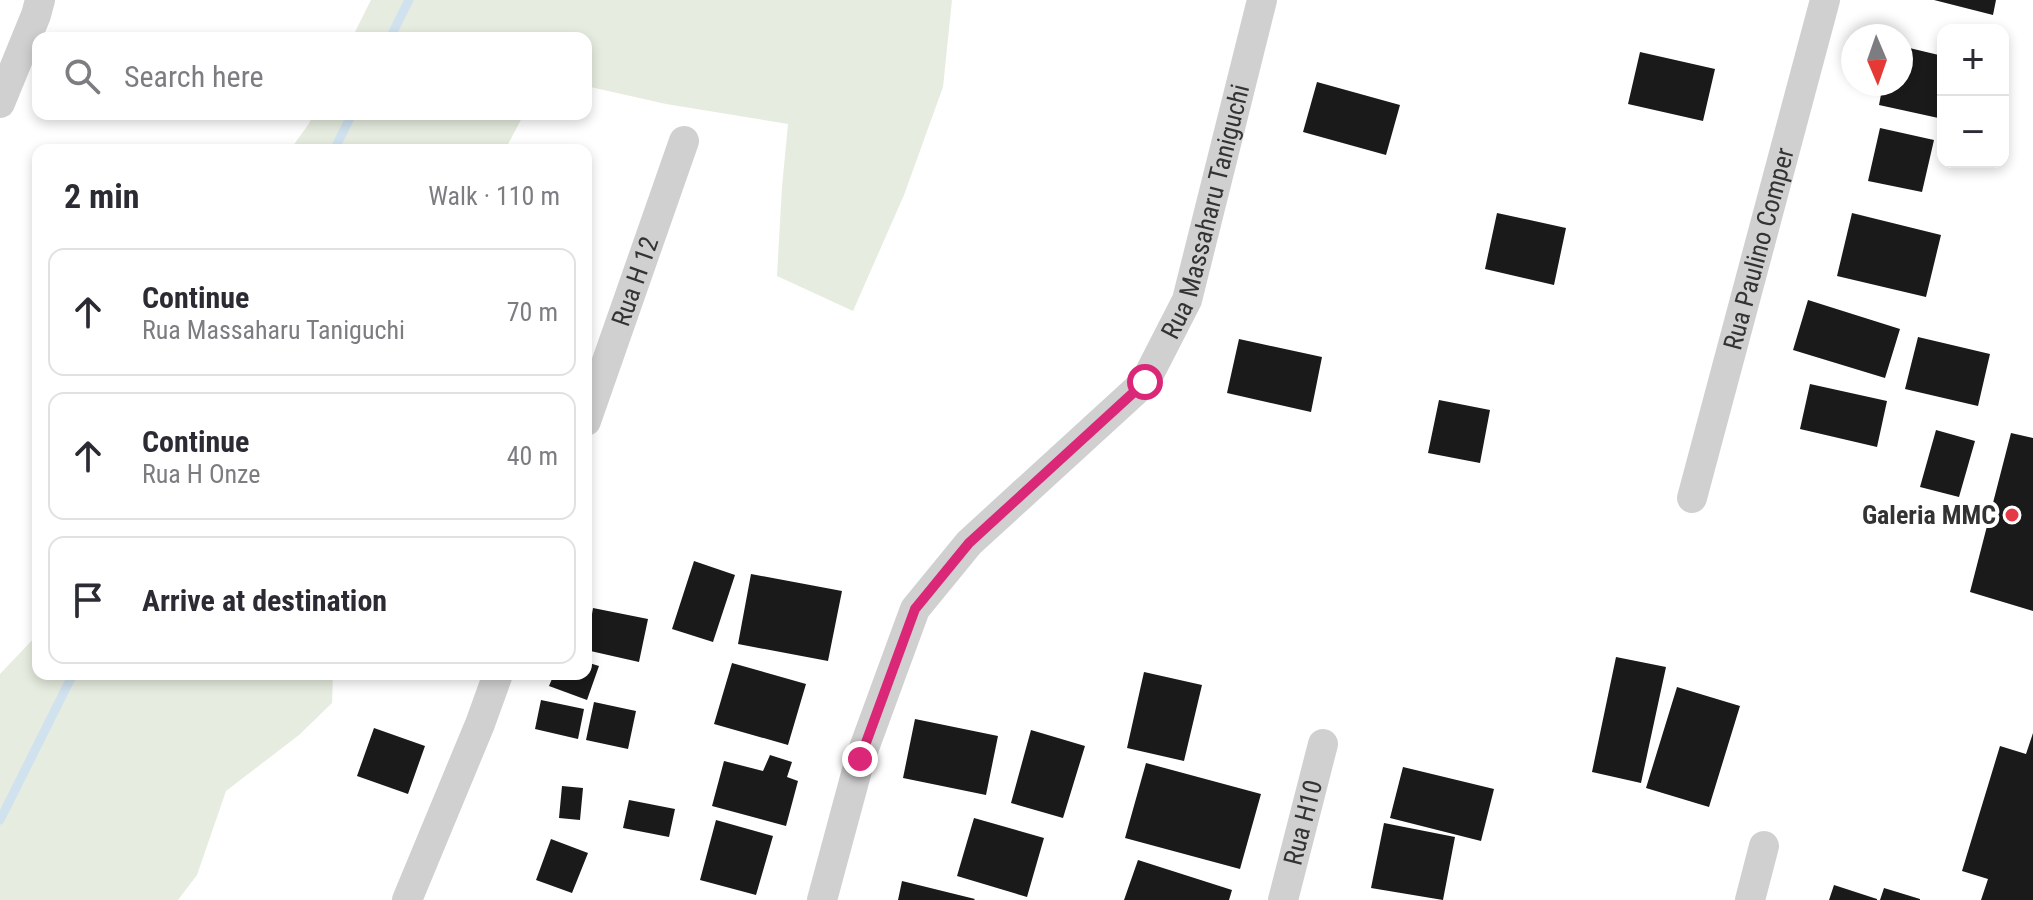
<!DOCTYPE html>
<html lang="en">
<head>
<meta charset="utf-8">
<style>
	body { margin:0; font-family:"Roboto Condensed",sans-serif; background:#f7f7f7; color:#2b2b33 }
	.controls { position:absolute; right:24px; top:24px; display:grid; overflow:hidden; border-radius:16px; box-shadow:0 4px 12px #0003 }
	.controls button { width:72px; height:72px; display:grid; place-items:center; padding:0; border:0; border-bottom:2px solid #e1e1e2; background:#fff; color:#2b2b33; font:40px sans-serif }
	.compass { position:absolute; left:1841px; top:24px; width:72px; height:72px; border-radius:50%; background:#fff; box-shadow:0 4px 12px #0003; rotate:178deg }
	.stop { position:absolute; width:24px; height:24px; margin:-18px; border:6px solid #db2777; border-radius:50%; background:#fff }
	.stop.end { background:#db2777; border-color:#fff; box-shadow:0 2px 8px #0008 }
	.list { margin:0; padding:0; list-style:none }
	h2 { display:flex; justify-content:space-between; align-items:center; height:104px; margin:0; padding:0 32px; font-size:34px }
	h2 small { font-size:26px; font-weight:400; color:#7c7c81 }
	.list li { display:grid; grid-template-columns:52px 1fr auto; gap:24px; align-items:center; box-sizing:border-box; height:128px; margin:0 16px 16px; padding:0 16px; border:2px solid #e1e1e2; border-radius:16px }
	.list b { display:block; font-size:30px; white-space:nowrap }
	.list p { margin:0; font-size:26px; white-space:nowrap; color:#7c7c81 }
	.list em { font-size:26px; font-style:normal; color:#7c7c81 }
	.icon { flex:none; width:44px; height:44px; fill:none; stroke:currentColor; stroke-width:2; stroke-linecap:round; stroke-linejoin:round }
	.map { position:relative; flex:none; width:2033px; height:900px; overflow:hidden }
	.search { position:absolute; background:#fff; box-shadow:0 4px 12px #0003; left:32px; top:32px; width:560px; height:88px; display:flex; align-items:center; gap:20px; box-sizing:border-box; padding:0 28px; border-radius:16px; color:#7c7c81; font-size:30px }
	.panel { position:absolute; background:#fff; box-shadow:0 4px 12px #0003; left:32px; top:144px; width:560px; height:536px; border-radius:16px }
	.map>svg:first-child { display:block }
	.green { fill:#e6ecdf }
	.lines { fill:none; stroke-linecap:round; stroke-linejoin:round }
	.stream { stroke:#cfe2ee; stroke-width:9 }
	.building { fill:#1a1a1a }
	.minor { stroke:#d0d0d0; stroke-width:30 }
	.route { stroke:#db2777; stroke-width:10 }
	.poi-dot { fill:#e63946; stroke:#fff; stroke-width:3 }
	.labels { text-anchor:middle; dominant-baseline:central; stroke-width:8; stroke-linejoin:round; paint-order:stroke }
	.street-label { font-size:26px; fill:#333; stroke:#fff }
	.poi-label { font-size:26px; font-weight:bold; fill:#333; stroke:#fff; text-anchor:end }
</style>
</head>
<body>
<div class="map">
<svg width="2033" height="900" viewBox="0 0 2033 900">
	<rect width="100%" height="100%" fill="#fff"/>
	<path class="green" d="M371,0H952L943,87L904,195L853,311L777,276L782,187L788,124L666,104L586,86V38H352Z
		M314,114H524L505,150H290L308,125Z
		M38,634V674H333L332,703L299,735L226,791L197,875L178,900H0V674Z"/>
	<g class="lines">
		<path class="stream" d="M390,38L409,0
			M334,150L352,114
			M0,820L73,674"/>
	</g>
	<path class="building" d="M1934,0H1996L1993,15Z
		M1901,46L1943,56V119L1879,105L1883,84H1901Z
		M1640,52L1715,69L1703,121L1628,104Z
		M1317,82L1400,105L1386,155L1303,132Z
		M1880,128L1934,140L1922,192L1868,181Z
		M1497,213L1566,228L1554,285L1485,269Z
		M1852,213L1941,235L1926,297L1837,276Z
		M1808,300L1900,329L1885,378L1793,350Z
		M1918,337L1990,354L1978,406L1905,389Z
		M1239,339L1322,357L1311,412L1227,393Z
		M1810,384L1887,401L1877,447L1800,429Z
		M1439,400L1490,410L1480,463L1428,453Z
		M1936,430L1975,441L1959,497L1920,487Z
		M2011,433L2033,438V611L1970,592Z
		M694,561L735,575L713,642L672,629Z
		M751,574L842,591L828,661L738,644Z
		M593,608L648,619L639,662L586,650Z
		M1616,657L1666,667L1641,783L1592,772Z
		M586,662L599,666L587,700L549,686L554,674H586Z
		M732,663L806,684L788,745L714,724Z
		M1144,672L1202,685L1184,761L1127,748Z
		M1677,687L1740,706L1709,807L1646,788Z
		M541,700L584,709L578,739L535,729Z
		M594,702L636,711L628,749L586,740Z
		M915,719L998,736L986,795L903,778Z
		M374,728L425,746L408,794L357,776Z
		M1031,730L1085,746L1063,818L1011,803Z
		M2033,733V900H1981L1988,879L1962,871L2000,746L2026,754Z
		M770,755L792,762L787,777L798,781L786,826L712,806L724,761L763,771Z
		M1146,763L1261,794L1240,869L1125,838Z
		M1403,767L1494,789L1481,841L1390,818Z
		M562,786L583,788L580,820L559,818Z
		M629,800L675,809L669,837L623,828Z
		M974,818L1044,838L1027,897L957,876Z
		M716,820L773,836L756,895L700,880Z
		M1384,823L1455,837L1443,900L1371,888Z
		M551,839L588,853L572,893L536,880Z
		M1138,860L1232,890L1229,900H1124Z
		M902,881L975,899L974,900H898Z
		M1834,885L1877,899V900H1829Z
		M1884,888L1920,899V900H1880Z"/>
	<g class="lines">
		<g class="minor">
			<path d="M0,103L36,15L40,0"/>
			<path id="s1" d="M586,421L684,141"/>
			<path id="s2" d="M1692,498L1825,0"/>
			<path d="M407,900L480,724L498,674"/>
			<path id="s3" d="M822,900L860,759L915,609L969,543L1145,382L1187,300L1262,0"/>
			<path id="s4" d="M1283,900L1323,744"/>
			<path d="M1750,900L1764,846"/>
		</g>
	</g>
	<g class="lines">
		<path class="route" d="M860,759L915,609L969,543L1145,382"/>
	</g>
	<circle class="poi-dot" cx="2012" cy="515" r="8"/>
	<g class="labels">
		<g class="street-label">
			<text stroke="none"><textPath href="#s3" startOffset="812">Rua Massaharu Taniguchi</textPath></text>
			<text stroke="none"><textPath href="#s2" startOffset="258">Rua Paulino Comper</textPath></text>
			<text stroke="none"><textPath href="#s1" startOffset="148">Rua H 12</textPath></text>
			<text stroke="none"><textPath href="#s4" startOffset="80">Rua H10</textPath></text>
		</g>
		<g class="poi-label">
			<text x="1996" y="515">Galeria MMC</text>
		</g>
	</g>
</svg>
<div class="controls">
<button>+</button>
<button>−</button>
</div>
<svg class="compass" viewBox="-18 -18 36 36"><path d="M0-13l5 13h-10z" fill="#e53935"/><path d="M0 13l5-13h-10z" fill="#7c7c81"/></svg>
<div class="stop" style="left:1145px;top:382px"></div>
<div class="stop end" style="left:860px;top:759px"></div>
<div class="search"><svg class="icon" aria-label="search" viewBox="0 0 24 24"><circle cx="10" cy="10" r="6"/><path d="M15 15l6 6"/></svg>Search here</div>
<section class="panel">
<h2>2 min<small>Walk · 110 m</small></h2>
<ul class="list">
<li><svg class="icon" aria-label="ahead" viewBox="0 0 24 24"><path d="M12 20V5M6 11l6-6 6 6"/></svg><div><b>Continue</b><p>Rua Massaharu Taniguchi</p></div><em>70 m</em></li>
<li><svg class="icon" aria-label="ahead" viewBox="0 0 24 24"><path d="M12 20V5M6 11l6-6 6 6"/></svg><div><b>Continue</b><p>Rua H Onze</p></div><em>40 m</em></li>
<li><svg class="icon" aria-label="arrive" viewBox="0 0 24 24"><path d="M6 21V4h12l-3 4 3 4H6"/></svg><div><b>Arrive at destination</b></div></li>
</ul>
</section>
</div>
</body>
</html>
